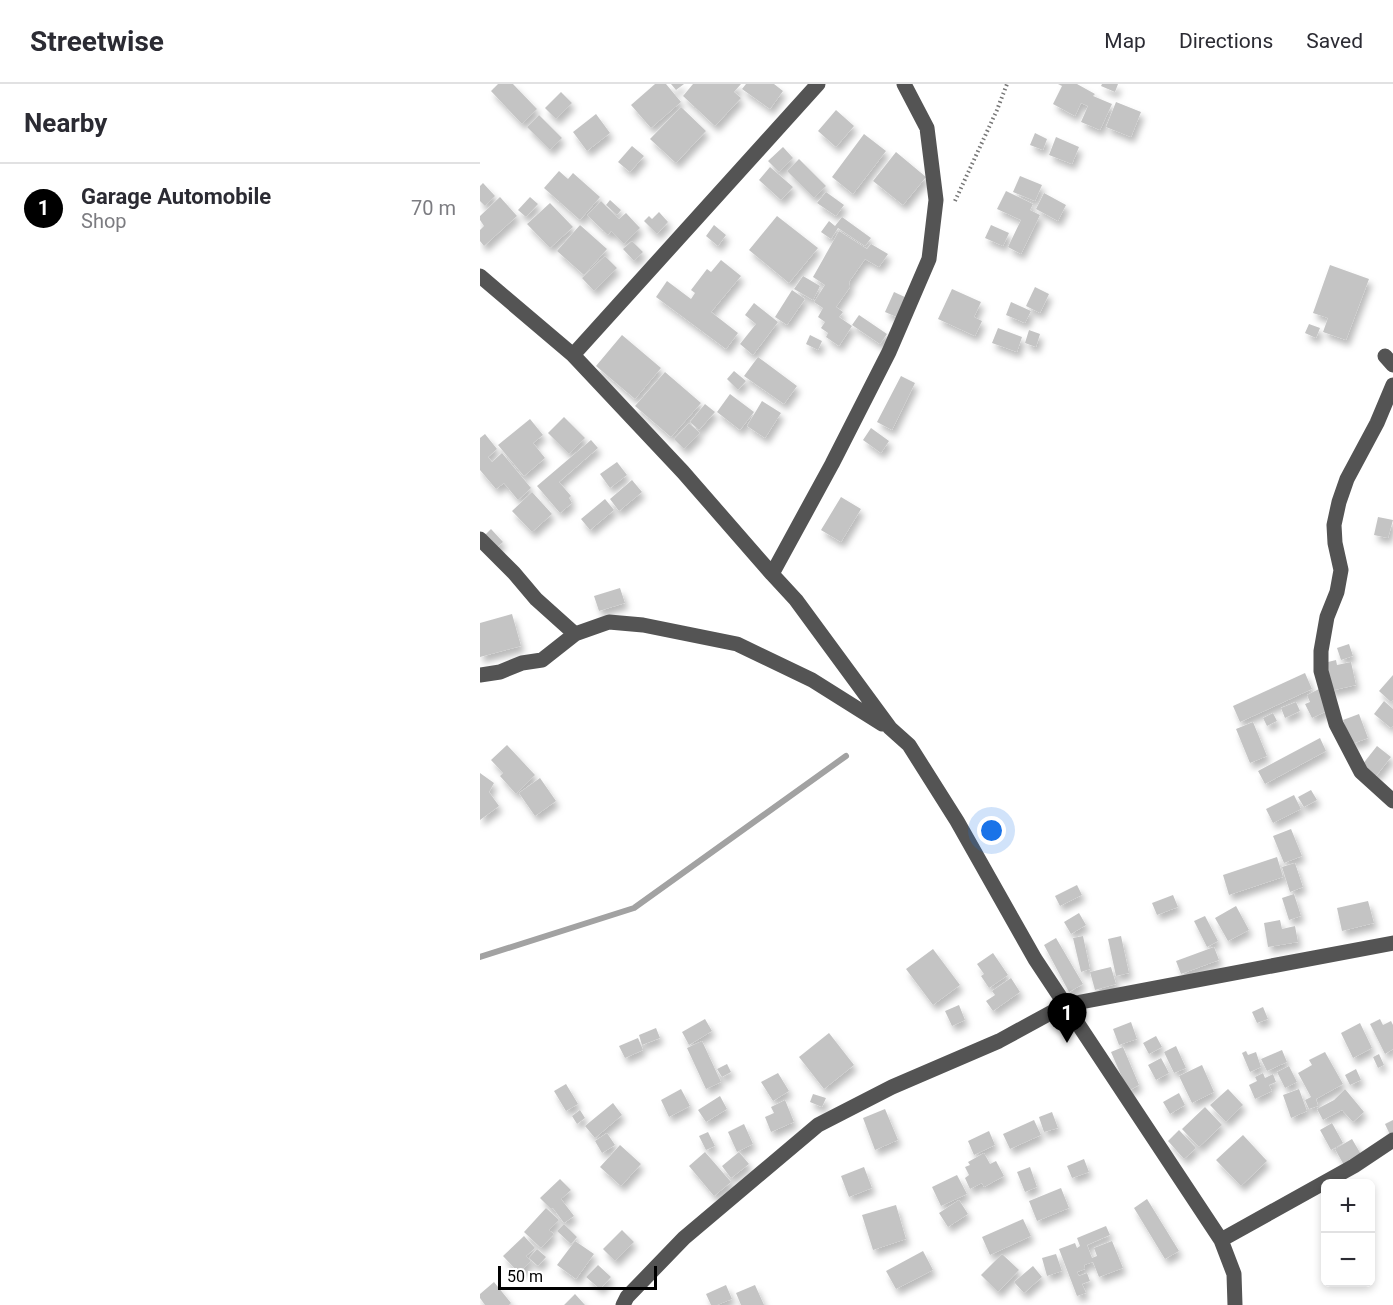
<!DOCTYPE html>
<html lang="en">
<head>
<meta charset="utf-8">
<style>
	body { margin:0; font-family:Roboto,sans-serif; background:#f2f2f3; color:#2b2b33 }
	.controls { position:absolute; right:18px; bottom:18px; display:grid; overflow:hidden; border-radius:9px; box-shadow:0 3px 9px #0003 }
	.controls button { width:54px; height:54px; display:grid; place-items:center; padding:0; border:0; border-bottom:2px solid #e1e1e2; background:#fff; color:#2b2b33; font:30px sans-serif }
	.scale { position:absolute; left:18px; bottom:15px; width:159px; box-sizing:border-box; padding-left:6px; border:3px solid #000; border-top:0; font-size:16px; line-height:21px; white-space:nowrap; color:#000; -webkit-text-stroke:4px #fff; paint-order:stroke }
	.you { position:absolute; left:512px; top:747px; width:21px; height:21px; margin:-15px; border:4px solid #fff; border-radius:50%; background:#1a73e8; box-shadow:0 0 0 9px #1a73e833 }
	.badge { display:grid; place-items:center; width:39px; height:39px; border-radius:50%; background:#000; color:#fff; font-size:20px; font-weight:700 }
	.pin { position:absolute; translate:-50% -50px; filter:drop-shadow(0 2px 3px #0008) }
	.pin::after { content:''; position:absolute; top:32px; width:21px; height:18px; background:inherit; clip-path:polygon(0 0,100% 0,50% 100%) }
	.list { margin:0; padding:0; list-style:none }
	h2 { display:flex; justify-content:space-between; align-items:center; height:78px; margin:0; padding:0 24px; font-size:26px }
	h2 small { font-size:20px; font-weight:400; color:#7c7c81 }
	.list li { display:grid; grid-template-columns:39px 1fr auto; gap:18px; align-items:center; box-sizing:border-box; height:90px; padding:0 24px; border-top:2px solid #e1e1e2 }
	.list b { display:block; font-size:22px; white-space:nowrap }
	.list p { margin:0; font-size:20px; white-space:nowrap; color:#7c7c81 }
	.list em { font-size:20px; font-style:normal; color:#7c7c81 }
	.map { position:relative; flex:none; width:913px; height:1221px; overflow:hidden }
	header { display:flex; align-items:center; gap:36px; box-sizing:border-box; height:84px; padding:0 30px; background:#fff; border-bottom:2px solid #e1e1e2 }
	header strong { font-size:28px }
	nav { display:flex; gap:33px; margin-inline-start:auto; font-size:21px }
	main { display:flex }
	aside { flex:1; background:#fff }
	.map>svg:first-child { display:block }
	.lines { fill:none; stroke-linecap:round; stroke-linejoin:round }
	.stream { stroke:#a2a2a2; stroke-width:6 }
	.building { fill:#c4c4c4; filter:url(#shadow) }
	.path { stroke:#767676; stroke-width:4; stroke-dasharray:1.5 3; stroke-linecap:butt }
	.minor { stroke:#545454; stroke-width:15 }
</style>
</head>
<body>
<header>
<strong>Streetwise</strong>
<nav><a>Map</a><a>Directions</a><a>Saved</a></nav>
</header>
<main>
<aside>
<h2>Nearby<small></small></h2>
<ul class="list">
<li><span class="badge">1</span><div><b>Garage Automobile</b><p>Shop</p></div><em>70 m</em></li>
</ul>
</aside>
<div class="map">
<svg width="913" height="1221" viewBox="0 0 913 1221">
	<defs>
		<filter id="shadow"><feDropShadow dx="3.5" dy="6" stdDeviation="3" flood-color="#0004"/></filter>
	</defs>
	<rect width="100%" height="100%" fill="#fff"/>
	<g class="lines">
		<path class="stream" d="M0,873L154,824L366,672"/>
	</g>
	<path class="building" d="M18,0H33L57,25L42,40L11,7Z
		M175,0H186L201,18L171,44L151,21Z
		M191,0H204L196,6Z
		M213,0H261L254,8L261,14L235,42L203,12Z
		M266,0H294L303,7L290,25L262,5Z
		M578,0H597L615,10L613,12L632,20L620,46L601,38L608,22L601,19L595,32L573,20L582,2Z
		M622,0H638L635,8L621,2Z
		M81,8L92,19L76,35L65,24Z
		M636,18L661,28L651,53L626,43Z
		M201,23L226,47L196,79L170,55Z
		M356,26L374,42L356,63L338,47Z
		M116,30L130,49L107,67L93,48Z
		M59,31L82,54L70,66L47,43Z
		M555,49L567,55L563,66L550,61Z
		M384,50L406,67L373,110L352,93Z
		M576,53L599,63L592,80L569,71Z
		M152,62L164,72L150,88L138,78Z
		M303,63L313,74L299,88L288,77Z
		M416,68L446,93L423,121L393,97Z
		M319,75L346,102L334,114L307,87Z
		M290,83L313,103L301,116L279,96Z
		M79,87L88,95L93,89L120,113L100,136L64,104Z
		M540,92L562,101L555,117L533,108Z
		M3,99L15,112L5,122L0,117V102Z
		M526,107L553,120L550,126L560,131L541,170L528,163L541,136L517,125Z
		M346,108L364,121L356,132L337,119Z
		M564,109L586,121L578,137L556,125Z
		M20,113L37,132L4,162L0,157V146L4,142L0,136V132Z
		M50,113L58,120L46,133L38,126Z
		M130,116L141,126L137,131L126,121Z
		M121,117L139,135L146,129L160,144L144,160L131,147L128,151L107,131Z
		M70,119L93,143L70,164L47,140Z
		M179,128L188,138L177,150L164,137L169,132L172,135Z
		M297,132L338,164L309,199L269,166Z
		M362,133L391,154L385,162L358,144L351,155L341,148L349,137L355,142Z
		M100,141L127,165L104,191L77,167Z
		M234,141L246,151L238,162L226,152Z
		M511,141L529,149L523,162L505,154Z
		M359,147L387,165L391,160L408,170L399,183L385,175L369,198L370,203L356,223L363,228L359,233L372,242L359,262L346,253L348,249L341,244L345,238L338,233L343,224L334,218L345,201L333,193Z
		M152,157L163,168L154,177L143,165Z
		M125,172L137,184L114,207L102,194Z
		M241,176L261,192L231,228L258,249L246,265L176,213L187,197L211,215L215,209L211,206L227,185L231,188Z
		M850,181L889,195L866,256L843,248L848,234L833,229Z
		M323,192L340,202L333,216L314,205Z
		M555,203L569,210L560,229L546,222Z
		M472,205L501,218L494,233L502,237L495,252L458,235Z
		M312,206L325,215L307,241L295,233Z
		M414,208L427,214L419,234L405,228Z
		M531,218L551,227L545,239L526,231Z
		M274,219L298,238L273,271L260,260L276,240L265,231Z
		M379,231L407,250L400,260L372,241Z
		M829,240L840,244L836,254L825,249Z
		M518,244L542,253L537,268L512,259Z
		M549,246L560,250L556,263L545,259Z
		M142,251L181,284L155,315L116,282Z
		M330,251L342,257L338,266L326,260Z
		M278,273L317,302L304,320L264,292Z
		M254,287L266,297L258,306L247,295Z
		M185,288L221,319L191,353L155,322Z
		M421,292L435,299L412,346L397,338Z
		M250,310L274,328L260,346L237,328Z
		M282,317L301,329L285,354L267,342Z
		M225,320L235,328L219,346L210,338Z
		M84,333L105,354L89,370L68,349Z
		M50,335L63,351L53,359L65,374L44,392L18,361Z
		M209,339L220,349L204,365L194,355Z
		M391,344L409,357L401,369L383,356Z
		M5,350L17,365L8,373L12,378L22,369L51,404L38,416L24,399L16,405L0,386V354Z
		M111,356L118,364L79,398L91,412L89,414L92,419L80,429L57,402Z
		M137,378L147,391L130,404L120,390Z
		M152,396L162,408L139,427L130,415Z
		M52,408L72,430L52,448L32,427Z
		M361,413L381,425L361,458L341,446Z
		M125,415L134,426L110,446L101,435Z
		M898,433L913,436L908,454L894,451Z
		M11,445L23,458L14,466L3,453Z
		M140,504L145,519L119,527L114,512Z
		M32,530L41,562L0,573V539Z
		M869,560L873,572L861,576L857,564Z
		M856,576L857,581L871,578L876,601L850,607L844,579Z
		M825,589L832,605L760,638L753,622Z
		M913,591V616L911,618L899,607Z
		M839,605L849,626L832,634L825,620L830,618L827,611Z
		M904,617L913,625V642L911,644L894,630Z
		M816,618L820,627L805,634L801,624Z
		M793,629L797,637L787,642L783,634Z
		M879,630L888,654L872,660L863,636Z
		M773,638L787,672L770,679L756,645Z
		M840,654L846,667L785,700L778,687Z
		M27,661L55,691L36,710L20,692L23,689L11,676Z
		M897,662L911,673L896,692L882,681Z
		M0,689L14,699L9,708L19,722L0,736Z
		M60,694L76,717L55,732L39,709Z
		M831,706L837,716L824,723L818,713Z
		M814,711L821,725L793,739L786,725Z
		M811,745L822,772L804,779L793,752Z
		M797,773L803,793L749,811L743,791Z
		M815,779L823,803L810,808L802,783Z
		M597,801L602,811L580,822L575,812Z
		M814,810L821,832L809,836L802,814Z
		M693,811L698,823L677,831L672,819Z
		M888,817L894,839L862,847L857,824Z
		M756,822L769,846L748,857L735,834Z
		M599,829L606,841L591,850L584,838Z
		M725,832L738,857L727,863L714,837Z
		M800,836L802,845L815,842L818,858L788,863L784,839Z
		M603,852L610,885L601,888L593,854Z
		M641,852L649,889L636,892L628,855Z
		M576,854L603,900L589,908L564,861Z
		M734,863L739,876L701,890L696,877Z
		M453,865L480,901L453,921L426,885Z
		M513,869L528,891L509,904L501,892L504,890L497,880Z
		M631,883L636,900L615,906L610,888Z
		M531,894L540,908L513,927L506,917L515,911L512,907Z
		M479,921L485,936L472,942L465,927Z
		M783,923L788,935L777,939L772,928Z
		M225,935L232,947L209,961L202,948Z
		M900,935L903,941L911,937L913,941V965L905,970L890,940Z
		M651,938L657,955L639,961L633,945Z
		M880,939L892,964L873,974L861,949Z
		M176,944L180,954L162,961L159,951Z
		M349,949L374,981L344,1005L319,973Z
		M676,952L682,963L669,970L663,959Z
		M158,954L163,966L145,974L139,962Z
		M222,957L241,998L226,1005L207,964Z
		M696,962L706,984L694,989L684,968Z
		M643,963L659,1001L648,1007L631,968Z
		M802,966L807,978L787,987L781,975Z
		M766,967L768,971L776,968L781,983L770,988L762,969Z
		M845,968L863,1000L836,1015L838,1022L829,1025L825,1016L831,1013L818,989L832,981L829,976Z
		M899,970L904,981L898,984L893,973Z
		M681,974L689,989L676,996L668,981Z
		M247,980L251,988L242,993L237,985Z
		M722,981L734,1008L712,1019L699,992Z
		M809,982L817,998L805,1004L797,988Z
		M876,985L881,996L870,1001L865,991Z
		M298,989L309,1007L293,1017L281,998Z
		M783,989L785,994L793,990L796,998L789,1001L792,1007L775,1015L769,1001L777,997L775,993Z
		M86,1000L98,1020L86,1027L74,1007Z
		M201,1005L210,1022L189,1033L181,1016Z
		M748,1005L763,1021L746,1038L730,1021Z
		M819,1005L827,1027L811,1034L803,1011Z
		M865,1005L884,1028L873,1038L862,1026L843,1036L837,1025L854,1016Z
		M699,1009L705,1021L690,1030L683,1018Z
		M333,1010L346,1014L342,1023L330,1018Z
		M240,1012L247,1025L226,1038L218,1026Z
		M305,1016L314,1038L291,1048L285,1033L294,1029L291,1023Z
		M133,1019L142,1031L115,1054L105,1042Z
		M725,1023L742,1041L719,1063L702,1045Z
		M405,1025L418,1056L395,1066L383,1034Z
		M100,1026L105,1034L97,1040L92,1032Z
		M572,1028L578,1044L564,1048L559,1033Z
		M554,1036L561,1051L530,1065L523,1050Z
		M913,1036V1052L911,1053L905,1040Z
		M852,1039L863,1059L851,1066L840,1046Z
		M264,1040L273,1060L257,1068L248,1048Z
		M699,1046L716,1064L704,1075L688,1057Z
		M509,1047L515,1061L494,1071L488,1057Z
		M228,1048L235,1062L226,1066L219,1052Z
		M127,1049L135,1061L122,1069L115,1057Z
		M763,1051L787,1077L761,1102L736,1076Z
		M872,1055L882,1072L865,1083L855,1065Z
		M140,1061L161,1080L141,1102L120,1083Z
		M225,1068L251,1098L234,1112L209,1082Z
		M259,1068L269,1080L251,1094L242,1082Z
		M504,1069L510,1080L516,1077L524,1092L504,1103L502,1099L490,1105L485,1094L489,1091L485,1083L490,1081L488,1078Z
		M604,1075L609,1088L592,1094L587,1082Z
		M384,1083L392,1104L369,1113L361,1092Z
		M550,1083L557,1103L545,1108L537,1088Z
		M477,1091L487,1110L461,1122L452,1103Z
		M80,1095L91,1106L81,1115L94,1132L84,1139L73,1124L71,1125L60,1114Z
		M581,1104L589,1124L557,1137L549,1117Z
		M667,1115L699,1167L685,1175L654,1124Z
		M479,1116L488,1130L468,1143L459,1129Z
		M416,1121L426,1155L393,1166L382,1131Z
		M66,1124L79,1136L69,1146L74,1150L61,1164L44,1148Z
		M543,1135L551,1152L510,1171L502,1153Z
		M84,1140L97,1153L91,1160L77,1147Z
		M626,1142L630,1151L607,1161L612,1174L617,1172L614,1164L632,1157L643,1184L619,1193L613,1178L604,1181L605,1185L597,1188L599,1192L607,1189L610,1197L602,1200L606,1209L597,1212L579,1165L595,1159L597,1164L600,1162L597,1154Z
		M142,1146L154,1158L135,1177L123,1165Z
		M44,1152L55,1164L46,1172L51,1177L39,1189L23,1172Z
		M95,1157L114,1170L96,1195L77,1181Z
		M57,1165L66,1173L58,1182L49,1174Z
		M443,1167L453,1186L416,1205L406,1187Z
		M522,1170L539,1186L518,1208L501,1191Z
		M576,1170L582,1187L567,1192L562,1174Z
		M118,1181L131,1193L120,1205L106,1193Z
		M553,1182L562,1193L544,1209L534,1198Z
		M14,1198L31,1219L29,1221H5L0,1214V1210Z
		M246,1201L252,1215L237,1221H231L226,1210Z
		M275,1201L284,1221H261L256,1209Z
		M95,1210L105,1221H84Z"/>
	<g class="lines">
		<path class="path" d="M475,117L517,26L527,0"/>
		<path class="minor" d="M0,192L93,271L203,388L292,490L316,516L410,644L429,661L477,737L555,875L741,1156L754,1190L755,1221
			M93,271L338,0
			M905,272L913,281
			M913,301L897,339L867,395L859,418L854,441L855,459L861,486L857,508L847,533L841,567V587L856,640L881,688L913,717
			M0,455L34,489L56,515L95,550L129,538L163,541L257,560L332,596L402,640
			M292,490L352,380L409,268L449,175L456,116L447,44L424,0
			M0,591L20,588L42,579L62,576L95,550
			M741,1156L874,1082L913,1056
			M143,1221L147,1213L204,1154L338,1041L412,1003L519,957L585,921L913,859"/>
	</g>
</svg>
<div class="controls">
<button>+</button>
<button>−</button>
</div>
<div class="scale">50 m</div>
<div class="you"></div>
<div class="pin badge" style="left:587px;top:959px">1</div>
</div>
</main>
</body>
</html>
